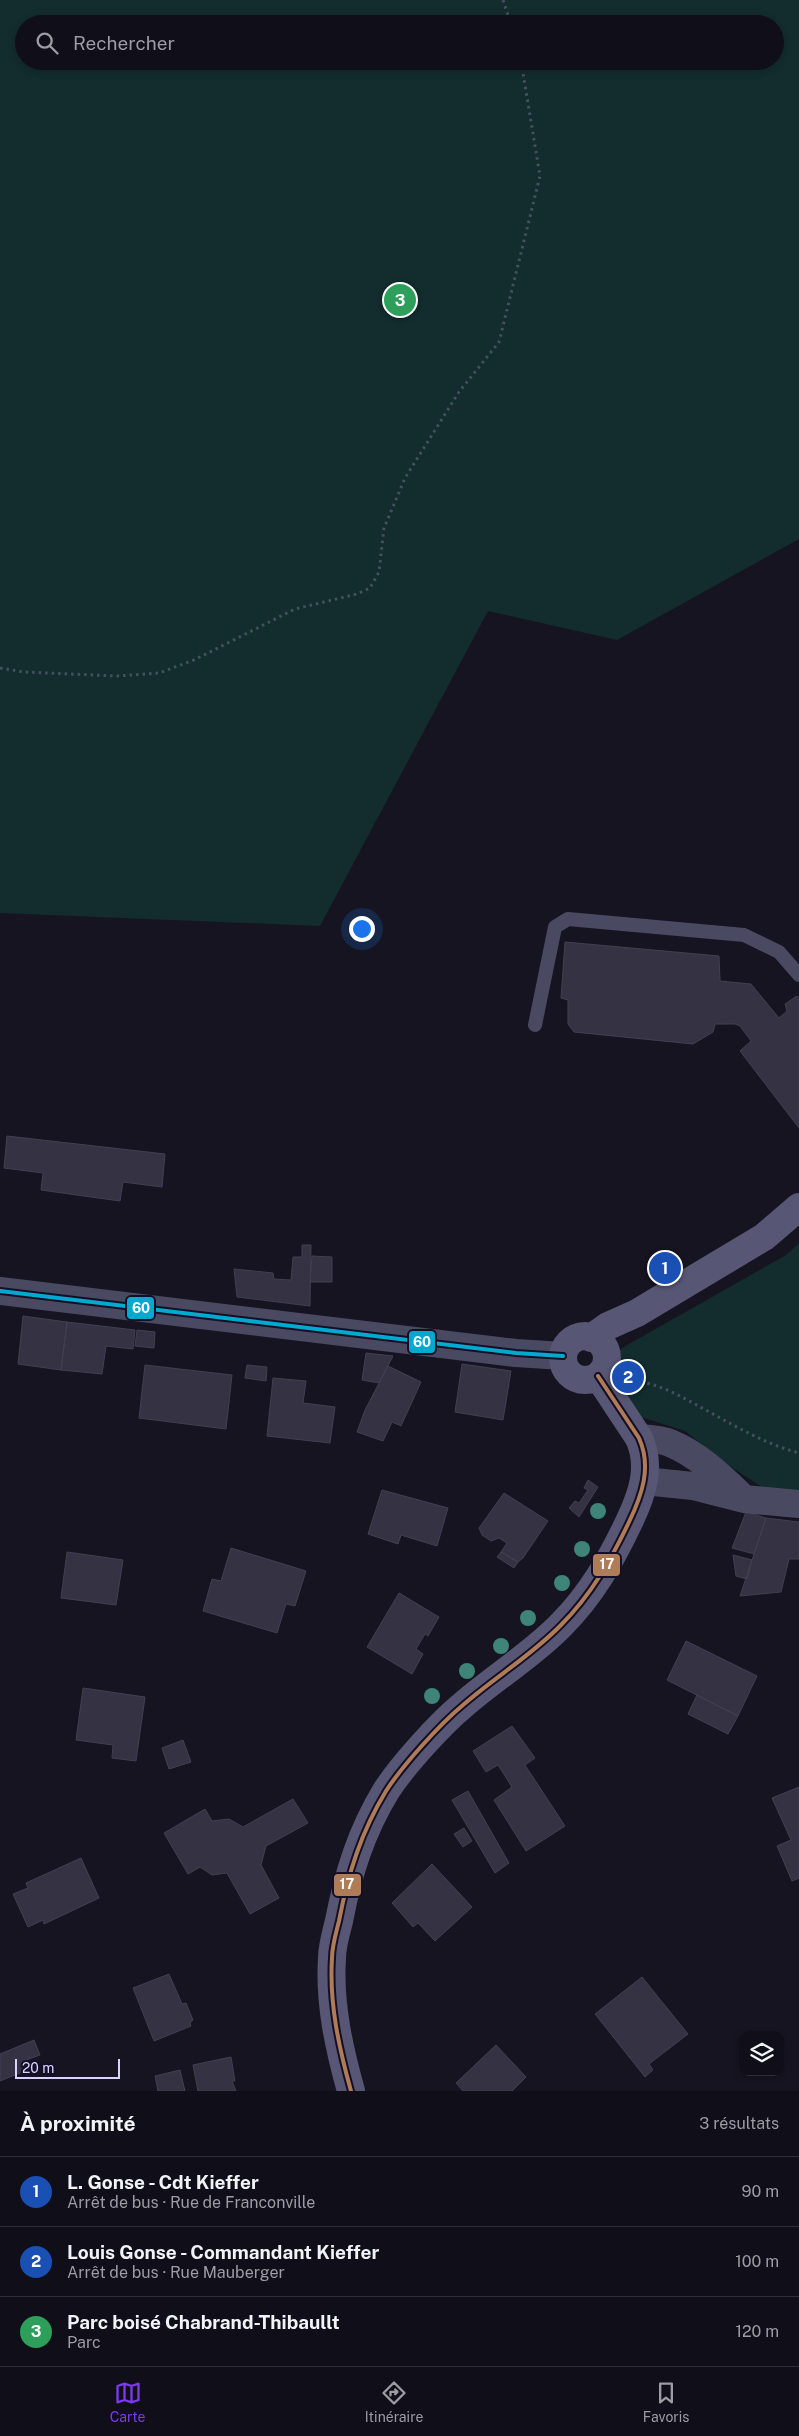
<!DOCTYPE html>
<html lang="fr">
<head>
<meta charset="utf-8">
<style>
	body { margin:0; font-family:"Public Sans",sans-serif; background:#1e1d26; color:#f1f3f6 }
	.controls { position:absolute; right:15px; bottom:15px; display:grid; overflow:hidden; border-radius:10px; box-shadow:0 2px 8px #0003 }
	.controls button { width:45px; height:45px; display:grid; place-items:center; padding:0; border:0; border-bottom:1px solid #302f38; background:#100f19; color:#f1f3f6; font:25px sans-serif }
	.scale { position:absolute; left:15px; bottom:12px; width:105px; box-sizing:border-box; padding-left:5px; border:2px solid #d9d4ff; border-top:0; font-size:14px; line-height:18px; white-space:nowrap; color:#d9d4ff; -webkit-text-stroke:4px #130f26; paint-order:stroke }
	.you { position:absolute; left:361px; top:928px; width:18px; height:18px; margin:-12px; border:4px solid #fff; border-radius:50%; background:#1a73e8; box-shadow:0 0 0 8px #1a73e833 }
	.badge { display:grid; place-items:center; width:32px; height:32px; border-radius:50%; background:#7c3aed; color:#fff; font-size:16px; font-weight:700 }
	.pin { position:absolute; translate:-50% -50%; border:2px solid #fff; box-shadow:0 1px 5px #0006 }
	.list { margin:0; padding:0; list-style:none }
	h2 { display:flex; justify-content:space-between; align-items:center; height:65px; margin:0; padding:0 20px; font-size:21px }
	h2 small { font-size:16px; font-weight:400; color:#9c9ca2 }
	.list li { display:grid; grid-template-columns:32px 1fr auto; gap:15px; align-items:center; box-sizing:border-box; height:70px; padding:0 20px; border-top:1px solid #302f38 }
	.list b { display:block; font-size:19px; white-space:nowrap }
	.list p { margin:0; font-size:16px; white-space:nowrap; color:#9c9ca2 }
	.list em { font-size:16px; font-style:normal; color:#9c9ca2 }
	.icon { flex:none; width:28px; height:28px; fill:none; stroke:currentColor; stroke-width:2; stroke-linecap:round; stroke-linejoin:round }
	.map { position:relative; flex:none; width:799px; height:2091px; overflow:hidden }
	.search { position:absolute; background:#100f19; box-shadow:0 2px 8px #0003; left:15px; right:15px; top:15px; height:55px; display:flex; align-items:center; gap:12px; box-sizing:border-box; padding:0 18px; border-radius:28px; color:#9c9ca2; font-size:19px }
	.sheet { height:275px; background:#100f19 }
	nav { display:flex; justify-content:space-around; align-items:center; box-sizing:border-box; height:70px; border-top:1px solid #302f38; background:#100f19; font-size:14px; color:#9c9ca2 }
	nav a { display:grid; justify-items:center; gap:2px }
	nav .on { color:#7c3aed }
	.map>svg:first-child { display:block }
	.green { fill:#132c2d; fill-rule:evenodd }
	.building { fill:#343243; stroke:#433f54 }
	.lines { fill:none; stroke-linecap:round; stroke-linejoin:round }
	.path { stroke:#44505f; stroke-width:3; stroke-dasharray:2.5 4; stroke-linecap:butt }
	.lane { stroke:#4a4962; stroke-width:14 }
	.street { stroke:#4a4962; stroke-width:28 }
	.secondary { stroke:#575674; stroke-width:28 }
	.bus-1-casing { stroke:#130f26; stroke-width:8 }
	.bus-2-casing { stroke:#130f26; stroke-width:8 }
	.bus-1 { stroke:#b07c57; stroke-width:4 }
	.bus-2 { stroke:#00a9ce; stroke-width:4 }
	.tree { fill:#3e8478 }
	.line-badge { stroke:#130f26; stroke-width:2 }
	.badge-label { font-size:14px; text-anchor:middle; font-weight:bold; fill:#fff }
</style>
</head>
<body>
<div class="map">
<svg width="799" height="2091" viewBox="0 0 799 2091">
	<rect width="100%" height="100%" fill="#161421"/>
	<path class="green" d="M0,0H799V539L617,640L488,611L320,926L0,913ZM24,24H775V61H24Z
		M799,1243V1493L768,1491L725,1463L685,1431L641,1417L614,1376L615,1361L622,1348L786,1255Z"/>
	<path class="building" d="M565,942L719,956L720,981L751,984L779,1018L787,1011L785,1004L797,996L799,999V1128L740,1051L751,1041L740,1026L735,1024H715L713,1032L693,1044L574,1032L568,1024V1000L561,998Z
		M7,1136L165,1154L162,1187L123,1182L120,1201L41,1190L43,1173L4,1168Z
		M302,1245H311L310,1306L237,1297L234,1269L273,1273L274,1279L291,1280L293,1257H302Z
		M312,1256L332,1257V1282H310Z
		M23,1316L67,1322L61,1370L18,1364Z
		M67,1322L135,1330L133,1349L106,1346L102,1374L61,1370Z
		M137,1330L155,1332L154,1348L135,1346Z
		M366,1353L393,1356L379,1383L362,1380Z
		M462,1364L511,1371L503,1420L455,1412Z
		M145,1365L232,1375L226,1429L139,1418Z
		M247,1365L267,1367L266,1381L245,1378Z
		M388,1366L421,1382L401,1426L392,1422L383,1441L357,1432L365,1410Z
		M273,1378L306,1381L303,1403L335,1407L330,1443L267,1436Z
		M588,1480L598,1487L579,1517L569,1508L575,1501L579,1503L588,1490L584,1488Z
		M382,1490L448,1508L437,1546L401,1535L398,1544L368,1534Z
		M504,1493L548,1521L523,1558L518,1562L501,1552L507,1543L499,1538L491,1541L482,1535L479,1528Z
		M746,1512L766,1518L754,1554L732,1548Z
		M766,1518L799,1522V1559H789L781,1592L740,1596Z
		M231,1548L306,1571L295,1606L286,1604L277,1633L203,1611L212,1579L221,1581Z
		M67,1552L123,1560L116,1605L61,1598Z
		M501,1552L518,1562L514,1568L497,1557Z
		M733,1555L752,1560L747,1579L736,1576Z
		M399,1593L439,1617L428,1636L425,1634L416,1649L423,1654L412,1674L367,1647Z
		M686,1641L757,1676L738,1716L667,1680Z
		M83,1688L145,1697L136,1761L112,1758L113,1745L76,1740Z
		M697,1695L738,1716L728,1734L688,1714Z
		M512,1726L535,1758L525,1765L565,1826L526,1851L494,1800L512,1787L498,1765L486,1772L473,1751Z
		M183,1740L191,1762L169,1769L162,1748Z
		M799,1787V1878L792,1881L777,1846L791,1840L772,1798Z
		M468,1791L509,1863L495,1873L452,1800Z
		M293,1799L308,1823L266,1846L261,1865L279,1898L250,1914L227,1873L212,1875L200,1867L188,1874L164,1833L205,1809L212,1821L229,1819L243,1827Z
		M464,1828L472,1841L463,1847L454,1834Z
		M81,1858L99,1898L44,1924L43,1920L28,1927L13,1894L28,1888L26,1883Z
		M432,1864L472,1907L435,1941L418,1923L413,1927L392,1903Z
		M169,1974L182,2004L186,2003L193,2020L190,2023L191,2026L154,2041L133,1988Z
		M642,1977L688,2034L649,2064L653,2070L645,2077L595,2014Z
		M34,2040L40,2055L26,2060L30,2069L0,2081V2054Z
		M496,2045L526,2077L512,2091H463L456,2083Z
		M231,2057L235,2081H232L236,2091H198L193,2065Z
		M180,2070L185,2091H158L155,2076Z"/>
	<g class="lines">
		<path class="path" d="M503,0L511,24
			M0,668L24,672L117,676L159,673L194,660L295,609L357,594L370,588L379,572L384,528L405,478L459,392L499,342L540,176L521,61
			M641,1382C664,1386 684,1398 704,1409C735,1426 765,1444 799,1453"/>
		<path class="lane" d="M535,1025L555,927L568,919L744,935L779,952L799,975"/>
		<path class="street" d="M0,1291L516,1353L563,1356
			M639,1438C649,1439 661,1439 670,1443C697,1454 719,1475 739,1494
			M644,1481L693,1486L744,1499L799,1504"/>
		<path class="secondary" d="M563 1358a22 22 0 1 1 44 0a22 22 0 1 1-44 0Z
			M591,1338L608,1326L637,1313L764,1237L799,1207
			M351,2091C339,2048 329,2003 332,1958C332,1946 336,1933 339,1921C348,1874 361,1832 386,1791C402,1766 440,1724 463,1705C495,1677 532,1655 561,1625C591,1595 611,1560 629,1522C642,1495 652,1467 639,1438L598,1376"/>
		<g class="bus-1-casing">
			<path id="bus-1" d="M351,2091C339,2048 329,2003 332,1958C332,1946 336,1933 339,1921C348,1874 361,1832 386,1791C402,1766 440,1724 463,1705C495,1677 532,1655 561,1625C591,1595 611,1560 629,1522C642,1495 652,1467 639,1438L598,1376"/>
		</g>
		<g class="bus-2-casing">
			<path id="bus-2" d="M0,1291L516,1353L563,1356"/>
		</g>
		<use href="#bus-1" class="bus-1"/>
		<use href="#bus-2" class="bus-2"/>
	</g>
	<g class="tree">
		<circle cx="598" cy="1511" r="8"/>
		<circle cx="582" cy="1549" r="8"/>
		<circle cx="562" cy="1583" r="8"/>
		<circle cx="528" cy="1618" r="8"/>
		<circle cx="501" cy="1646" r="8"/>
		<circle cx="467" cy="1671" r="8"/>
		<circle cx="432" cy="1696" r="8"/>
	</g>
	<g class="line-badge">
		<rect x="126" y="1296" width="29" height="24" rx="5" fill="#00a9ce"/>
		<rect x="408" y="1330" width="28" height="24" rx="5" fill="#00a9ce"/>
		<rect x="592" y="1553" width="29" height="24" rx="5" fill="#b07c57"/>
		<rect x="333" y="1873" width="29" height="24" rx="5" fill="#b07c57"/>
	</g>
	<g class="badge-label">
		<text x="141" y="1313">60</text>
		<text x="422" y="1347">60</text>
		<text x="607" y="1569">17</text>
		<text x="347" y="1889">17</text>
	</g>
</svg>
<div class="controls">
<button><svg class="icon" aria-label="layers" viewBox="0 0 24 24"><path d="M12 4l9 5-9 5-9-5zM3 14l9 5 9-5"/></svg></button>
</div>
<div class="scale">20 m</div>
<div class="you"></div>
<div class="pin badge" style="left:665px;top:1268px;background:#1a4fb4">1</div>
<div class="pin badge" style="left:628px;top:1377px;background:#1a4fb4">2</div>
<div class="pin badge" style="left:400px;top:300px;background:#2e9e5b">3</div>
<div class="search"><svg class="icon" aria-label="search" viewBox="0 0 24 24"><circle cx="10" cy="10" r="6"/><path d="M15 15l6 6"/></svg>Rechercher</div>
</div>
<section class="sheet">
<h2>À proximité<small>3 résultats</small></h2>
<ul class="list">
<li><span class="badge" style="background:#1a4fb4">1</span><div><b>L. Gonse - Cdt Kieffer</b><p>Arrêt de bus · Rue de Franconville</p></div><em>90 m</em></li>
<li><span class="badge" style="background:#1a4fb4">2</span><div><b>Louis Gonse - Commandant Kieffer</b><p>Arrêt de bus · Rue Mauberger</p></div><em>100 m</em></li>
<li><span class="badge" style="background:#2e9e5b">3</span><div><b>Parc boisé Chabrand-Thibaullt</b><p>Parc</p></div><em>120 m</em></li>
</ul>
</section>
<nav>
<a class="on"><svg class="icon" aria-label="map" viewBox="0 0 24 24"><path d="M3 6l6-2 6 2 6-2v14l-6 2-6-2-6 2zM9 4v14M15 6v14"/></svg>Carte</a>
<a><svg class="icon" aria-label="directions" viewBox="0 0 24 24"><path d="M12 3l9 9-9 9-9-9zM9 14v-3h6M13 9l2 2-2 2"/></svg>Itinéraire</a>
<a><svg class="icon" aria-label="saved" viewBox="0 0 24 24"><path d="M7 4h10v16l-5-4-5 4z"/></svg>Favoris</a>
</nav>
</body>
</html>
